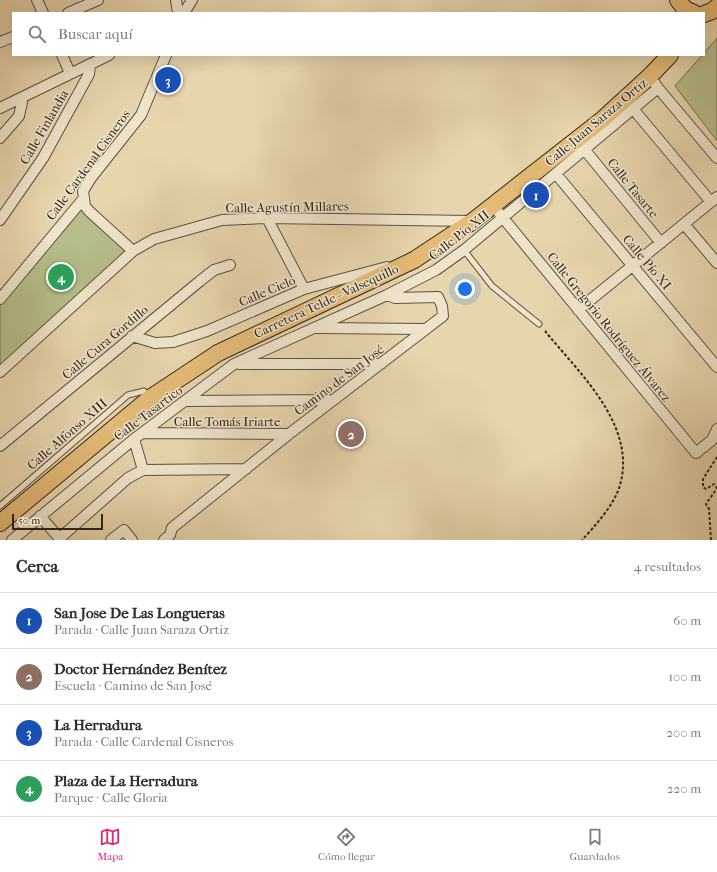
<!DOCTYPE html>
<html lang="es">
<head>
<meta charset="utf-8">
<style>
	body { margin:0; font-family:"IM FELL French Canon",serif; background:#f2f2f3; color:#2b2b33 }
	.scale { position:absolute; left:12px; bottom:10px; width:91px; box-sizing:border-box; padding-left:4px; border:2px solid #30261e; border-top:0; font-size:11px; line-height:14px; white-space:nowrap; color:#30261e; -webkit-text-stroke:3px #efe4ca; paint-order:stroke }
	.you { position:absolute; left:465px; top:289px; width:14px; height:14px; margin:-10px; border:3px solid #fff; border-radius:50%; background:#1a73e8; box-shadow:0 0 0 6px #1a73e833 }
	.badge { display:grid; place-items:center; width:26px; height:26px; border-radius:50%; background:#db2777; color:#fff; font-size:13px; font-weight:700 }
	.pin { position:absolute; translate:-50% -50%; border:2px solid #fff; box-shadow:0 1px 4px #0006 }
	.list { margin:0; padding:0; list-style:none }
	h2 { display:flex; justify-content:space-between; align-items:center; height:52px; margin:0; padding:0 16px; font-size:17px }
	h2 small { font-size:13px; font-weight:400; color:#7c7c81 }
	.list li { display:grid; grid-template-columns:26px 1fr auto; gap:12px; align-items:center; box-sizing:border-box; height:56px; padding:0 16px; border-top:1px solid #e1e1e2 }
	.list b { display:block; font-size:15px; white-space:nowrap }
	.list p { margin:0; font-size:13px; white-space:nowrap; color:#7c7c81 }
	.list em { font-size:13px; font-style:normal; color:#7c7c81 }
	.icon { flex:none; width:22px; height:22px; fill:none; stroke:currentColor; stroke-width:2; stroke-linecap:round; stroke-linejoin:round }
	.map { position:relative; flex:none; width:717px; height:540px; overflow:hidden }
	.search { position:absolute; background:#fff; box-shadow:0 4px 16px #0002; left:12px; right:12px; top:12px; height:44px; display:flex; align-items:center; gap:10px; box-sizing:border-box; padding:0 14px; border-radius:0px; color:#7c7c81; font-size:15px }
	.sheet { height:276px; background:#fff }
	nav { display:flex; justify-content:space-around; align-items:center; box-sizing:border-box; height:56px; border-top:1px solid #e1e1e2; background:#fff; font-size:11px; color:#7c7c81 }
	nav a { display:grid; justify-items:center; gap:2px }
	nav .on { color:#db2777 }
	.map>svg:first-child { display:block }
	.green { fill:#b6bd8a; stroke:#737254 }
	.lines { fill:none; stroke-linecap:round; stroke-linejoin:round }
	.lane-casing { stroke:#5e5242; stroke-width:7 }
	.street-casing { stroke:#5e5242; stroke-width:12 }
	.primary-casing { stroke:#30261e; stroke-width:18 }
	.path { stroke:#30261e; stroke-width:2; stroke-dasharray:3 2; stroke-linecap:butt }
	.lane { stroke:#efe4ca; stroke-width:5 }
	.street { stroke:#efe4ca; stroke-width:10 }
	.primary { stroke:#e4ba76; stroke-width:16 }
	.labels { text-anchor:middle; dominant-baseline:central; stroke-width:3; stroke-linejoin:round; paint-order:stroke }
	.street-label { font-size:13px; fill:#30261e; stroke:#efe4ca }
</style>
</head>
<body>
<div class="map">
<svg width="717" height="540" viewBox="0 0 717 540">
	<rect width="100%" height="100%" fill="#e7d5ad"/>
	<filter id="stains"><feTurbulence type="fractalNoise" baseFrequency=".005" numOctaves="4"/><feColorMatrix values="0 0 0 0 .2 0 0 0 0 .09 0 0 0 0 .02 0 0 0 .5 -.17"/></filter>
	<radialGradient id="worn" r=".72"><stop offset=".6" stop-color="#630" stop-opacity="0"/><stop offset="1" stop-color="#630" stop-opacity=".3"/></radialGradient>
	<path class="green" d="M717,38V141L675,86Z
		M82,207L128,250L0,368V305Z"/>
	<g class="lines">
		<g class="lane-casing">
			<path id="lane" d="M464,250L492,286L539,324
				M0,506L128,395L144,391L149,397"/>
		</g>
		<g class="street-casing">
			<path id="street" d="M37,0L43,13
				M176,0L178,13
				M68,13L98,0
				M184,13L192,0
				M0,42L13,37
				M62,55L70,73
				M166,55L141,115L91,178L83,191L85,206L89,211L133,251L154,239L222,220L267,218L471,221
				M658,88L717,158
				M0,108L109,55
				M634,110L711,202
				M0,138L19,116L23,98
				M584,149L661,243
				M556,174L717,367
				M499,213L696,453L712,440L717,429
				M267,218L304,289
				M0,220L43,158L89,74L90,64
				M684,224L717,263
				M0,299L84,198
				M578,310L717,197
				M317,328L426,329
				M132,336L155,343L173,342L207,331L304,289L387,267
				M239,364H381
				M0,372L133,251
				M186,401L333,400
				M142,433L289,434
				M134,439L143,470L246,469
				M0,446L200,281L214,270L230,265
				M40,516L61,540
				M60,538L128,478L143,470
				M12,540L134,439L234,364L387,295L436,270L464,250L658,88L650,76
				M111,540L124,530L132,540
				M164,540L170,535L172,528L289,434L443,316L442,306L438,297L395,298L387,295"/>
		</g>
		<g class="primary-casing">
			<path id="primary" d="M678,0L685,9L694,13
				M704,14L712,11L717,7
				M0,523L150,398L218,353L414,260L473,221L603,119L650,76L670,55"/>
		</g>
		<path class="path" d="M545,331C579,373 637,425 620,485C615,504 595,526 582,540
			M717,457L703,479V487L706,489L714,484L717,488
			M711,540L709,509L706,504L717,488"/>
		<use href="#lane" class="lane"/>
		<use href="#street" class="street"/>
		<use href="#primary" class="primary"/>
	</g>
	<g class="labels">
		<g class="street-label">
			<text transform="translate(596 122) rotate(-40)">Calle Juan Saraza Ortiz</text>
			<text transform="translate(44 127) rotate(-60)">Calle Finlandia</text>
			<text transform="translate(88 165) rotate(-54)">Calle Cardenal Cisneros</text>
			<text transform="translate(633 188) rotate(51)">Calle Tasarte</text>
			<text transform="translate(287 207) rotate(-1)">Calle Agustín Millares</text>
			<text transform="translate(459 235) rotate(-38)">Calle Pio XII</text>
			<text transform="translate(647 262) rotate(50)">Calle Pío XI</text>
			<text transform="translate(267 291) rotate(-23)">Calle Cielo</text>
			<text transform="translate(326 301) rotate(-25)">Carretera Telde - Valsequillo</text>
			<text transform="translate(609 327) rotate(51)">Calle Gregorio Rodríguez Álvarez</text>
			<text transform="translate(105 342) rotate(-40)">Calle Cura Gordillo</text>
			<text transform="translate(339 380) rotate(-37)">Camino de San José</text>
			<text transform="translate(148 413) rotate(-37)">Calle Tasartico</text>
			<text x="227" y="421">Calle Tomás Iriarte</text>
			<text transform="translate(67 434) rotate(-41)">Calle Alfonso XIII</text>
		</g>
	</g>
	<rect width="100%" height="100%" filter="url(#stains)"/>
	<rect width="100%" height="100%" fill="url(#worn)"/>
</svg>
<div class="scale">50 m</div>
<div class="you"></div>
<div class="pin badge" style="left:536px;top:195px;background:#1a4fb4">1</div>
<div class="pin badge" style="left:351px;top:434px;background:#8d6e63">2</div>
<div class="pin badge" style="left:168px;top:80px;background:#1a4fb4">3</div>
<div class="pin badge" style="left:61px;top:277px;background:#2e9e5b">4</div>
<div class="search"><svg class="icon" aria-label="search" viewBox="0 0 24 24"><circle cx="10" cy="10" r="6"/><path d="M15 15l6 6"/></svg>Buscar aquí</div>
</div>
<section class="sheet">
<h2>Cerca<small>4 resultados</small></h2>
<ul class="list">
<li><span class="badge" style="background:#1a4fb4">1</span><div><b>San Jose De Las Longueras</b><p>Parada · Calle Juan Saraza Ortiz</p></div><em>60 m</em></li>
<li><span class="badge" style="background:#8d6e63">2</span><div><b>Doctor Hernández Benítez</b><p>Escuela · Camino de San José</p></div><em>100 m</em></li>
<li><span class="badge" style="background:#1a4fb4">3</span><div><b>La Herradura</b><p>Parada · Calle Cardenal Cisneros</p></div><em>200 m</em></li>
<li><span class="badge" style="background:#2e9e5b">4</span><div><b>Plaza de La Herradura</b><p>Parque · Calle Gloria</p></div><em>220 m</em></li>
</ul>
</section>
<nav>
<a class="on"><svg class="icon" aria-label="map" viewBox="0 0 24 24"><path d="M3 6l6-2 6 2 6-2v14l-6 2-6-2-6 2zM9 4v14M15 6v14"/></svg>Mapa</a>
<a><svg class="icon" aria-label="directions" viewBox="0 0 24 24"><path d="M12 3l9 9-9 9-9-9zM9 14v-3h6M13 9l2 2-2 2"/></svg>Cómo llegar</a>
<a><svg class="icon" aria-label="saved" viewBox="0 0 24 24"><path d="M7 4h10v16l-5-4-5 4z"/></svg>Guardados</a>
</nav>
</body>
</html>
